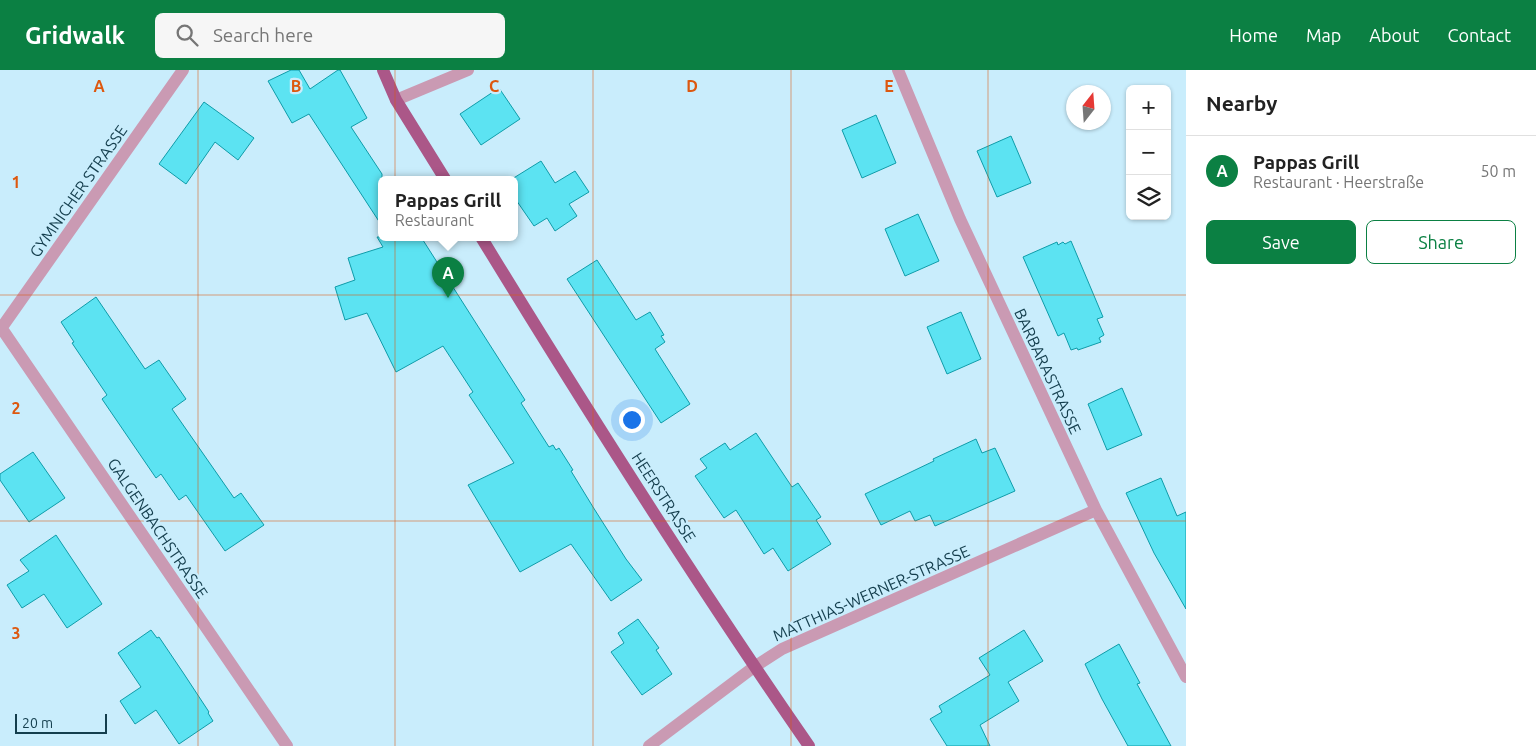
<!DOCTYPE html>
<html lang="en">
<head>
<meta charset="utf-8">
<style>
	body { margin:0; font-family:Ubuntu,sans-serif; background:#f6f6f6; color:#222 }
	.controls { position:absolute; right:15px; top:15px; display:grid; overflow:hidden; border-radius:8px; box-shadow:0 1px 4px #0004 }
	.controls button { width:45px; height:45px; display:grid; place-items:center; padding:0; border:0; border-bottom:1px solid #e0e0e0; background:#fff; color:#222; font:25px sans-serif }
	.compass { position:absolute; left:1066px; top:15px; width:45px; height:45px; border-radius:50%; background:#fff; box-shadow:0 1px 4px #0004; rotate:17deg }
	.scale { position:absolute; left:15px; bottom:12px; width:92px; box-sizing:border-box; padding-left:5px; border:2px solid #143e4d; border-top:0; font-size:14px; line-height:18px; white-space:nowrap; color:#143e4d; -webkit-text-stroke:4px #c9edfc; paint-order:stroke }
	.you { position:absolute; left:631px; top:349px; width:18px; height:18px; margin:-12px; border:4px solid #fff; border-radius:50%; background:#1a73e8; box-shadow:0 0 0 8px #1a73e833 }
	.badge { display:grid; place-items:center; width:32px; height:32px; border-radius:50%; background:#0b8043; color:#fff; font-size:16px; font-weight:700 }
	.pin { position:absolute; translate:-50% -41px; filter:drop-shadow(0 1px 2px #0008) }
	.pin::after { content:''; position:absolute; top:26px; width:18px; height:15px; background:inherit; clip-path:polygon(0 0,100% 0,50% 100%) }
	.popup { position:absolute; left:378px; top:106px; width:140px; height:65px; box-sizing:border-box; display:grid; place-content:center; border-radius:8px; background:#fff; filter:drop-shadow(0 1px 4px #0005); font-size:16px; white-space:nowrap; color:#767676 }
	.popup b { font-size:19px; color:#222 }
	.popup::after { content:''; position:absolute; left:50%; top:100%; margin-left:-10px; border:10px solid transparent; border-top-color:#fff }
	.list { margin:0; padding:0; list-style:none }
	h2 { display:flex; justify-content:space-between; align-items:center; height:65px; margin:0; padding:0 20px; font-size:21px }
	h2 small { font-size:16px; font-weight:400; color:#767676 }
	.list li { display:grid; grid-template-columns:32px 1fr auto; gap:15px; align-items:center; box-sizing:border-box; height:70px; padding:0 20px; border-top:1px solid #e0e0e0 }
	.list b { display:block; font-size:19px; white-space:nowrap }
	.list p { margin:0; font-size:16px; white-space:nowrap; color:#767676 }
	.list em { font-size:16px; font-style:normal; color:#767676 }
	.actions { display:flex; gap:10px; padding:15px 20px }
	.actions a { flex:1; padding:11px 0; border:1px solid #0b8043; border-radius:8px; text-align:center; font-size:18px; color:#0b8043 }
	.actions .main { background:#0b8043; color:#fff }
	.icon { flex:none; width:28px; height:28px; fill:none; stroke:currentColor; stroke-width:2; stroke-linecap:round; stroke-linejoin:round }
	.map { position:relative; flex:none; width:1186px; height:676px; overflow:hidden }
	header { display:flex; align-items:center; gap:30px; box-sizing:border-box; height:70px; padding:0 25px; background:#0b8043; color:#fff }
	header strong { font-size:24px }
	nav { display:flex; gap:28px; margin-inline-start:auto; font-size:18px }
	.search { width:350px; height:45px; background:#f6f6f6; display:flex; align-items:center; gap:12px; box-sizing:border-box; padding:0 18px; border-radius:8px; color:#767676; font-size:19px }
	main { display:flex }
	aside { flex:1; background:#fff }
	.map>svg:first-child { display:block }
	.building { fill:#5ce3f2; stroke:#0f9ca9 }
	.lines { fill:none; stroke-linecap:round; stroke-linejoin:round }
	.minor { stroke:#ca9ab3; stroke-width:12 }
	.major { stroke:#ab5788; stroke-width:12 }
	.grid { fill:none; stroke:#dd580f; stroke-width:1; stroke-opacity:0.55 }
	.labels { text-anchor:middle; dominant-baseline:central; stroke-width:4.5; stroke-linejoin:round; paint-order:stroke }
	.street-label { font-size:16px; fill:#143e4d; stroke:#c9edfc }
	.grid-label { font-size:16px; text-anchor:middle; font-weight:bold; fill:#dd580f; stroke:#c9edfc; stroke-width:4.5; stroke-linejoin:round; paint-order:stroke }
</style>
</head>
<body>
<header>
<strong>Gridwalk</strong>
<div class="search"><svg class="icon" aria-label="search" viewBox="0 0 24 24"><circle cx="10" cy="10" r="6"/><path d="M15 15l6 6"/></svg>Search here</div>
<nav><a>Home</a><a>Map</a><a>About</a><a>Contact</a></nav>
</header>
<main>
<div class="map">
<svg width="1186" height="676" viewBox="0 0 1186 676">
	<rect width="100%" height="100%" fill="#c9edfc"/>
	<path class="building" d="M291,0H299L310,19L338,0H340L367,48L351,57L382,104V156L309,44L292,53L268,11Z
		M499,18L520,49L481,75L460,44Z
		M204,32L254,68L238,90L215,72L186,114L159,94Z
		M876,45L896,93L862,108L842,60Z
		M1011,66L1031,113L997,127L977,81Z
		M541,91L555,113L575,101L589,122L569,134L577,146L555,161L547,148L534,156L514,127V109H512Z
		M918,144L939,191L905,206L885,159Z
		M377,167H421L525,330L521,333L549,377L553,375L556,380L559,378L573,400L571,401L593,437L626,489L642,510L611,531L571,474L520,502L468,415L514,393L469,325L473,322L443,276L396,302L367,243L345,250L335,217L355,210L348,188L383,177Z
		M1071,171L1103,247L1097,249L1104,265L1099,268L1101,272L1078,280L1077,278L1071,280L1064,263L1058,266L1023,187L1057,172L1058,175L1063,172L1065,174Z
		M597,190L636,250L650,242L664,265L661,266L665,272L655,279L690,334L661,353L567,209Z
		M96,227L145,299L159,290L186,329L172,339L234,428L241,423L264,455L225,481L186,425L179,430L161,404L156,408L102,329L107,325L72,273L74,272L61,252Z
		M961,242L981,289L947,304L927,257Z
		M1122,318L1142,365L1107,380L1088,334Z
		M756,363L792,417L798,413L821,447L816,450L831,474L788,501L773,478L764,484L736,440L724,448L695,406L707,398L700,389L725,373L730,380Z
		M976,369L982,383L995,378L1015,421L935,456L930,445L915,451L910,441L881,455L865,424L934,391L933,389Z
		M33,382L65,428L29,452L0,410V404Z
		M1161,408L1177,446L1186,442V539L1154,483L1126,423Z
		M56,465L102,534L67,558L44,524L22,538L7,515L29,501L20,490Z
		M638,549L659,578L656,580L672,604L642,625L611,582L624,573L618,563Z
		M151,560L157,568L159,567L184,604L209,642L208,643L213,651L179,674L156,640L135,654L120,631L141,617L118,583Z
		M1024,560L1043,591L1008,612L1019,631L980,655L990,676H947L930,649L942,642L939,636L990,605L979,588Z
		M1119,574L1140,613L1137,614L1171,676H1128L1102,629L1085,594Z"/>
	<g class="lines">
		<path class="minor" d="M898,0L960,149L1096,440L1186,607
			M396,30L468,0
			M0,256L287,676
			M0,260L183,0
			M649,676L754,597L782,579L1096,440"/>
		<path class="major" d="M383,0L396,30L445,109
			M481,167C586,339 694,510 809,676"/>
	</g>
	<path class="grid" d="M198,0V676M395,0V676M593,0V676M791,0V676M988,0V676M0,225H1186M0,451H1186"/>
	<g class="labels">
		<g class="street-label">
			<text transform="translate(78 121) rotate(-55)">GYMNICHER STRASSE</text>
			<text transform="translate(1048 301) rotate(65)">BARBARASTRASSE</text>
			<text transform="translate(664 427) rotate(57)">HEERSTRASSE</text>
			<text transform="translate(158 458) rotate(56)">GALGENBACHSTRASSE</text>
			<text transform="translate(871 523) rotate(-24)">MATTHIAS-WERNER-STRASSE</text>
		</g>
	</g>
	<g class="grid-label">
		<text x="99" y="22">A</text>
		<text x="296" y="22">B</text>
		<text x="494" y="22">C</text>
		<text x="692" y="22">D</text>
		<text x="889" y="22">E</text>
		<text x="16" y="118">1</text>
		<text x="16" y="344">2</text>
		<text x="16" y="569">3</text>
	</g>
</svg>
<div class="controls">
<button>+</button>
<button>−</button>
<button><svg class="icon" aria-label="layers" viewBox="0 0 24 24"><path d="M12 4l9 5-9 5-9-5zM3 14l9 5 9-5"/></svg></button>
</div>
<svg class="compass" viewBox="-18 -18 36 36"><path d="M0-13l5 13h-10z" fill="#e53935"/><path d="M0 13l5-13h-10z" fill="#767676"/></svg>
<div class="scale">20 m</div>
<div class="you"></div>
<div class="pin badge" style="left:448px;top:228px">A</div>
<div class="popup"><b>Pappas Grill</b>Restaurant</div>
</div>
<aside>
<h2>Nearby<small></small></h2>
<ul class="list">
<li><span class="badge">A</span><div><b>Pappas Grill</b><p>Restaurant · Heerstraße</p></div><em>50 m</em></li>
</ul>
<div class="actions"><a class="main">Save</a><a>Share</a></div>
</aside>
</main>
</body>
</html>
